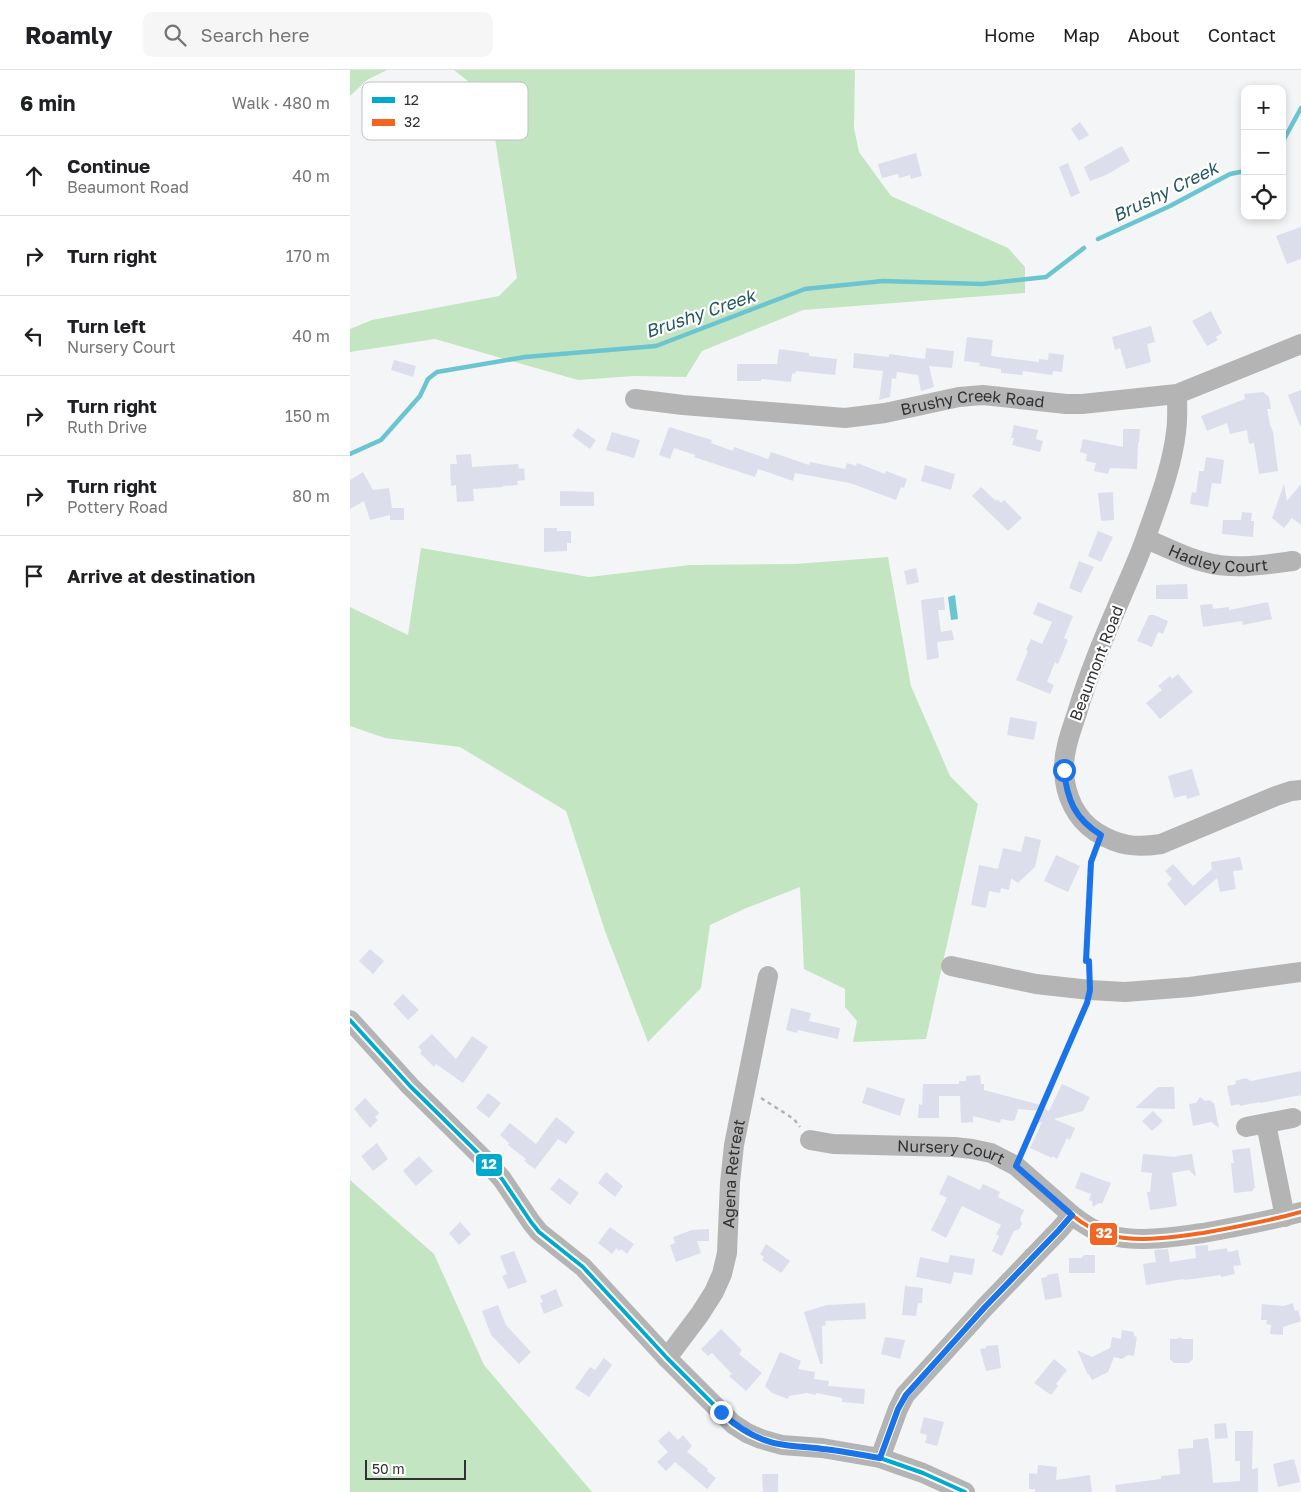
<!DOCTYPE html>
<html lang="en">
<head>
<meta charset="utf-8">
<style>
	body { margin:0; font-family:"Golos Text",sans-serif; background:#f6f6f6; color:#202124 }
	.controls { position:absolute; right:15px; top:15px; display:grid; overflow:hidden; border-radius:10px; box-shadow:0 2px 8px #0003 }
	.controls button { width:45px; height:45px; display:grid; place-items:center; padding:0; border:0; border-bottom:1px solid #e0e0e0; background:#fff; color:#202124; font:25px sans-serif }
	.scale { position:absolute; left:15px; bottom:12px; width:101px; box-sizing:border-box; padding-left:5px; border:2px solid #303132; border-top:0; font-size:14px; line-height:18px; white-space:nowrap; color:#303132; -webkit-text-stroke:4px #fff; paint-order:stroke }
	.stop { position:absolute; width:15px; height:15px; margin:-11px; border:4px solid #1a73e8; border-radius:50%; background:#fff }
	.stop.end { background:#1a73e8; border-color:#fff; box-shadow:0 1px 5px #0008 }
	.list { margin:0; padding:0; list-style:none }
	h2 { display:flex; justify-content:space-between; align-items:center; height:65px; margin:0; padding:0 20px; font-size:21px }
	h2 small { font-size:16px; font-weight:400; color:#757577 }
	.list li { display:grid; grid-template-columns:32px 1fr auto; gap:15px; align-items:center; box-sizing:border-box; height:80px; padding:0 20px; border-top:1px solid #e0e0e0 }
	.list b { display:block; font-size:19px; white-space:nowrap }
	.list p { margin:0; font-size:16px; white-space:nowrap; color:#757577 }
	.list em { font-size:16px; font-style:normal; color:#757577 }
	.icon { flex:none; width:28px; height:28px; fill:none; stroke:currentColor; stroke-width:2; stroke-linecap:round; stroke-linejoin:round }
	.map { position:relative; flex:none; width:951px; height:1422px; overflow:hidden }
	header { display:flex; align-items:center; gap:30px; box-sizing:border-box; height:70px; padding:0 25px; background:#fff; border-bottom:1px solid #e0e0e0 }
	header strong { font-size:24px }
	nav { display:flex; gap:28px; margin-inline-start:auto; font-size:18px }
	.search { width:350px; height:45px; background:#f6f6f6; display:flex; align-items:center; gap:12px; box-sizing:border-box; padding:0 18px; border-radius:10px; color:#757577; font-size:19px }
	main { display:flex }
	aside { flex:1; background:#fff }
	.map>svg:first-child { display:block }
	.forest { fill:#c4e5c2 }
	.water { fill:#6bc5d0 }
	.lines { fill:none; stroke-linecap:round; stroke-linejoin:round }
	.stream { stroke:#6bc5d0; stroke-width:4.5 }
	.building { fill:#dddeeb }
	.path { stroke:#b3b3b4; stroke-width:2.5; stroke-dasharray:4 4; stroke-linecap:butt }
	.minor { stroke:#b5b4b5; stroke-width:20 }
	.bus-1-casing { stroke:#fff; stroke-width:8 }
	.bus-2-casing { stroke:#fff; stroke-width:8 }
	.bus-1 { stroke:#00a9ce; stroke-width:4 }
	.bus-2 { stroke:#f26522; stroke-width:4 }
	.route { stroke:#1a73e8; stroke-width:6 }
	.labels { text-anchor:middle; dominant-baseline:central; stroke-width:4.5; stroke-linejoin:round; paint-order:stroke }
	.street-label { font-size:16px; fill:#303132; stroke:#fff }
	.water-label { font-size:18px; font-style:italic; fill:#265960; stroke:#fff }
	.key { fill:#fff; stroke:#c1c1c2; stroke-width:1 }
	.key-label { font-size:14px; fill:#303132 }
	.line-badge { stroke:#fff; stroke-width:2 }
	.badge-label { font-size:14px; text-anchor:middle; font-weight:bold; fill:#fff }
</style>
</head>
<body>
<header>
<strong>Roamly</strong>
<div class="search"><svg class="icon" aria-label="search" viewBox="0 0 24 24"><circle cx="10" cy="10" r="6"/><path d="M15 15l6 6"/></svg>Search here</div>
<nav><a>Home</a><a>Map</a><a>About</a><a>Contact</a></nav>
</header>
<main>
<aside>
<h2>6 min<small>Walk · 480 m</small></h2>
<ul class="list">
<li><svg class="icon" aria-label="ahead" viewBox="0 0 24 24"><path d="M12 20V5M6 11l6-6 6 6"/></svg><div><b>Continue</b><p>Beaumont Road</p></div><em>40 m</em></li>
<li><svg class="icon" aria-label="right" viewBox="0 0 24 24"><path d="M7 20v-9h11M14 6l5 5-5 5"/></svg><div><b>Turn right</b></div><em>170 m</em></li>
<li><svg class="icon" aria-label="left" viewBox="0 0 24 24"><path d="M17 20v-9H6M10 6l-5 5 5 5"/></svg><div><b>Turn left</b><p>Nursery Court</p></div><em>40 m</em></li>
<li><svg class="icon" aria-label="right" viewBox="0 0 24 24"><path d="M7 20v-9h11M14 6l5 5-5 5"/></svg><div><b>Turn right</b><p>Ruth Drive</p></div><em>150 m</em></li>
<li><svg class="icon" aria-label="right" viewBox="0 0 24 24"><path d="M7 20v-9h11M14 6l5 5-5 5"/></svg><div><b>Turn right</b><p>Pottery Road</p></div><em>80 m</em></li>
<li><svg class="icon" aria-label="arrive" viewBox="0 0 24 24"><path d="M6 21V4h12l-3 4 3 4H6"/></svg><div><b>Arrive at destination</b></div></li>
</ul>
</aside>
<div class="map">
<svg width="951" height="1422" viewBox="0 0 951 1422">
	<rect width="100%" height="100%" fill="#f4f5f7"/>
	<path class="forest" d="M0,0H37L17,10L0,26Z
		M104,0H505L504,58L509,82L541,126L658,178L675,197V223L453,240L352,281L336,307L285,306L228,310L85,269L0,282V259L22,250L149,226L167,208L142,49L135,25Z
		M71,478L239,507L340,495L445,494L538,487L561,616L600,706L628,734L576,969L503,972L507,951L495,937V919L454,899L450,817L394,839L360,855L351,918L298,972L255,861L216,741L110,677L35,668L0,656V537L58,565Z
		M0,1110L84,1184L134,1295L242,1422H0Z"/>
	<path class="water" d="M605,525L608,549L601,550L598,527Z"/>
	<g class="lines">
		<path class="stream" d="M932,73L951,38
			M748,169L820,136L880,104L895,101
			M0,384L31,370L70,326L78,309L87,302L175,287L306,276L455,219L533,211L632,214L696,207L734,178"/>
	</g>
	<path class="building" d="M730,52L739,65L729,71L721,59Z
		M772,76L780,91L756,105L740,111L734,97Z
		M566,83L572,106L561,109L560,105L549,108L548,104L532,108L528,94Z
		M718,93L730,123L721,127L709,97Z
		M951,157V189L937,194L926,166Z
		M861,241L872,263L866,267L868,270L857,276L842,251Z
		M801,256L805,272L797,274L801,292L776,299L770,278L765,280L762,267Z
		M617,267L643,270L641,286L689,292V289L698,290L699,283L714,285L712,302L703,301L702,305L673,301L672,305L651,303V299L629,296L630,293L614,291Z
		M576,278L604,281L602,298L579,296L584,317L571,321L568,305L547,302L546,309L542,308L540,327L529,330L533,301L503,298L504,283L539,287V284L575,289Z
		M429,279L459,283V286L487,289L485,305L446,301L445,304L442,303L441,312L411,309V311H387V294H427Z
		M44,290L66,296L63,307L41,300Z
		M951,320V356H950L938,325Z
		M913,322L919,327L921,339H917L920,355L923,362L928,401L909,404L904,373L899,374L897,360L880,364L877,353L857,361L851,346L895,329L894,324Z
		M664,355L688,360L686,369L693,371L690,382L662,375L664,368H661Z
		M319,357L362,370L361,373L383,381L384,377L418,389L421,382L459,395L460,392L495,399L497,393L506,396L507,393L535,404L536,401L557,409L554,418L551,417L546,430L500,413L445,403L443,411L408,399L405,407L344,387L345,385L324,378L320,389L309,385Z
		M228,358L246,370L240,379L222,366Z
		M773,359H790L789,373H788L787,399L760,398L758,404L744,401L746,393L736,391L737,384L730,382L733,369L773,377Z
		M262,362L290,370L284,388L256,380Z
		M121,384L122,397L168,394L169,399L174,398L175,410L167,411L168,415L152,416L153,417L123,419L124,431L107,432L106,415L101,416L100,394H107L106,385Z
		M856,387L874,390L871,414L862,413L858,437L840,434L842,422L846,423L849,401H854Z
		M575,395L605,404L601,420L571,411Z
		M13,402L23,420L39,418L42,438H54V450H40V445L20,450L14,431L0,439V410Z
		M934,414L937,431L951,414V455L942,448L934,458L922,448Z
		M631,417L646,431L647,429L651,433L654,430L672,448L658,461L622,426Z
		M210,421L244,422V436H210Z
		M763,422L764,450L751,451L748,423Z
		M892,442L902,443L901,451H904L903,467L872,464L873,450H891Z
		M194,458H207V461H221V473H217V481L194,482Z
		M748,461L763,467L751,492L738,486Z
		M729,491L744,497L731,523L719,518Z
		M566,498L569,512L557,515L554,501Z
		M837,514L838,529H806V515Z
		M594,527L595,540H588L591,562L602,560L604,570L587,572L589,588L577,590L571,530Z
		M688,532L723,546L714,568L718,570L708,594L705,592L697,612L704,615L700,624L666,610L678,581L676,580L681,569L692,574L702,552L683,544Z
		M918,532L922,549L893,555L892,551L853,557L850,535L862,534L863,539L879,537V540Z
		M799,545H804L818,551L813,564L808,562L802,577L787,571Z
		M828,604L843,622L810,649L796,633L812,620L808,616L820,606L822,609Z
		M660,647L687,652L684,670L657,665Z
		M842,699L850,725L837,729L836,725L824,728L818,706Z
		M675,766L691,770L685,797L668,813L661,808L659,820L651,818L650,823L639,821L636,838L621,835L629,795L648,799L653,778L671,782Z
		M706,785L730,796L718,822L694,811Z
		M890,787L893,800L883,801L886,819L870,822L867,808L835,836L817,814L822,809L815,801L823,794L843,816L862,799L861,792Z
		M20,879L34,891L23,904L9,891Z
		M53,924L69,940L58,950L43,934Z
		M441,938L461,943L459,951L490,958L488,969L448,960L447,963L436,960Z
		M82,964L106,989L122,966L138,977L113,1013L86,994L84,997L70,983L72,981L68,977Z
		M951,1001V1025L910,1033V1032L890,1036L889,1034L881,1036L877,1016L886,1014L885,1011L896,1008L901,1011Z
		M630,1005L631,1014H634V1020L691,1035L690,1041L668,1039L665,1050L661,1051L651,1049L650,1053L623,1046V1052L611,1053L610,1026H589V1048H568L569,1034L572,1035L573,1014H609V1011H616V1006Z
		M712,1014L740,1027L733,1041L704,1049L725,1058L720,1070L717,1068L707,1089L703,1086L702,1088L680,1078L692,1052L685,1054L693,1038L699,1041Z
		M517,1017L555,1029L550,1046L512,1033Z
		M808,1017H824L825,1039L785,1038Z
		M138,1023L151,1033L139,1048L126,1038Z
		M850,1027L855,1031L859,1030L864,1033L869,1058L861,1052L843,1056L839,1034L846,1033Z
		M15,1028L29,1043L25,1047L28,1050L20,1058L4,1039Z
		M803,1041L813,1051L802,1061L792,1051Z
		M206,1047L225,1062L216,1074L208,1069L185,1099L174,1091L176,1089L158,1075L159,1073L150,1065L160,1053L186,1074Z
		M27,1073L38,1089L23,1101L11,1086Z
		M900,1078L905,1118L903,1119V1121L884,1123L881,1093H884L882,1080Z
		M793,1084L827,1087L826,1086L842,1084L846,1107L839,1100L822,1103L827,1136L800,1140L797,1122H800L802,1103L791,1102Z
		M69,1086L83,1101L66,1116L53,1101Z
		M256,1102L273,1116L265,1127L248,1113Z
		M731,1102L761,1113L752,1134L749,1133L743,1137L742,1131L739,1130L741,1124L725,1118Z
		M598,1105L630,1120L633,1114L650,1122L648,1127L674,1140L670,1149L672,1154L669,1159L664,1161L652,1186L642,1181L649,1166L646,1164L651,1155L612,1136L596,1168L581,1160L597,1128L589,1124Z
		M209,1108L229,1123L220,1135L200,1119Z
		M110,1152L121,1164L109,1175L99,1163Z
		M260,1157L284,1174L277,1184L271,1179L269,1181L266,1178L262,1184L248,1173Z
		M359,1159V1171H347L351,1183L326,1192L320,1175L325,1173L323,1167L342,1160Z
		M416,1174L440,1191L431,1203L412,1190L414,1187L410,1184Z
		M858,1175V1181L877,1178L878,1182L888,1180L891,1195L883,1196L885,1204L871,1207V1205L835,1210L834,1209L796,1215L793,1194L806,1192L804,1180L818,1179L820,1192L846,1188L845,1176Z
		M164,1181L177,1212L158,1219L152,1206L157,1204L150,1186Z
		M600,1185L625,1189L622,1205L604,1202L601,1214L566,1207L570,1187L598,1193Z
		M734,1185H745V1203H719V1188H731Z
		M708,1203L712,1227L695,1230L691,1208L697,1207V1205Z
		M555,1216L573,1218L572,1233H568L566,1246L552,1245Z
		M206,1219L213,1236L194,1244L190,1233L193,1232L190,1226Z
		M515,1233L516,1249L475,1251L476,1255L472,1256L473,1294H470L454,1242L477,1235Z
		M943,1233L945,1241L948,1240L951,1251L933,1257V1265L920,1264L921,1255L916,1254L917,1250H911L912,1234L934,1236Z
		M148,1235L156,1255L181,1282L169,1294L141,1265L132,1241Z
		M371,1259L392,1280L389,1284L412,1303L396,1321L379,1306L382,1304L362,1283L358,1286L351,1279Z
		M772,1260L784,1262V1266L787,1267L784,1286L778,1285L772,1289L764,1287L758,1302L742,1310L739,1304L738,1305L727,1280L742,1287L760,1278L762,1267L771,1269Z
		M535,1267L555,1270L550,1289L531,1284Z
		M830,1267L832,1269H843V1289L839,1293H824L820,1289V1269H827Z
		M648,1275L651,1298L636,1301L630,1279L636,1278V1276Z
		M430,1282L451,1291L448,1299L465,1302L464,1309L479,1311L478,1316L515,1319L514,1334L492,1332V1328L466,1323V1325L457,1323L439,1326L438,1329L422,1323L415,1316Z
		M254,1288L262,1295L239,1327L225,1318L240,1297L245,1300Z
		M704,1289L717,1300L706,1314L708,1316L701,1325L684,1313Z
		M574,1347L594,1352L587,1376L575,1373L577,1365L570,1363Z
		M876,1353L878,1368L865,1369L864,1354Z
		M319,1361L328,1370L333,1365L342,1376L337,1382L358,1399L357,1401L366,1408L357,1419L325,1392L316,1401L307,1392L318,1382L308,1371Z
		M885,1361H903L902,1399L908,1398V1422H766L765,1415L811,1409V1406L830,1404L828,1379L843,1378V1370L858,1368L861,1388L863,1413L890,1411V1391H885Z
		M944,1389L950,1412L928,1417L923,1394Z
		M688,1395L707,1397L706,1410L740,1405L742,1422H685V1419H679V1403L687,1404Z
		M412,1404H428V1422H413Z"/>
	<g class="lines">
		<path class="path" d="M739,903V891H736L741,792L745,780
			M411,1028L444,1049L450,1057
			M672,1082L736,935"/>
		<g class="minor">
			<path d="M827,324C827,336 828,349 826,362C822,397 808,433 796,467C790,484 783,500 776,516C758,558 740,599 727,643C721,661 713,682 714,701C715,726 726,749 746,762C769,776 785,778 811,774L926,726L941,721L951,720"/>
			<path id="s1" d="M285,329L333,335L495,348L535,343L609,327L633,325L716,334H732L827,324L951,274"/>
			<path id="s2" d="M796,469C814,476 834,487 854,492C883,500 913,495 943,491"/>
			<path d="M601,896L686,914L740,920L775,922L840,917L951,902"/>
			<path d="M0,950L60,1016L135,1090L152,1109L181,1152L189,1162L233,1197L317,1288L383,1354L397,1363L411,1369L432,1375L472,1378L530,1388L573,1403L615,1422"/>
			<path d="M916,1054L935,1147"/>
			<path d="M896,1057L943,1048"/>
			<path id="s3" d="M460,1070L483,1074L604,1077L622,1079L641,1083L666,1096L722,1145"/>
			<path id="s4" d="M317,1288L350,1244L364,1222L372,1204L377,1183L380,1113L384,1075L418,906"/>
			<path d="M530,1388L548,1339L555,1325L635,1237L709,1160L722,1145C733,1154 744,1161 758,1165C790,1173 822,1167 853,1163C886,1157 919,1151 951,1142"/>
		</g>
		<g class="bus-1-casing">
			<path id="bus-1" d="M0,950L60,1016L135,1090L152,1109L181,1152L189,1162L233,1197L317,1288L383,1354L397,1363L411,1369L432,1375L472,1378L530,1388L573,1403L615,1422"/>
		</g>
		<g class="bus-2-casing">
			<path id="bus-2" d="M530,1388L548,1339L555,1325L635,1237L709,1160L722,1145C733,1154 744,1161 758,1165C790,1173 822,1167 853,1163C886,1157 919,1151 951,1142"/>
		</g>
		<use href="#bus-1" class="bus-1"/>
		<use href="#bus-2" class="bus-2"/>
	</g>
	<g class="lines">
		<path class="route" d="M371,1342C389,1359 409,1372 435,1375C447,1377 460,1377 473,1379C492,1381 511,1385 530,1388L548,1339L556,1325L635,1237L709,1160L722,1145L666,1096L737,933L740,920L739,891H736L741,792L751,765C725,749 717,730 714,700"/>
	</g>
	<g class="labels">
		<g class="street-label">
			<text stroke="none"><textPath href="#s1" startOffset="340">Brushy Creek Road</textPath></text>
			<text stroke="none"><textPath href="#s2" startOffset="76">Hadley Court</textPath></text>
			<text transform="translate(746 593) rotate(-69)">Beaumont Road</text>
			<text stroke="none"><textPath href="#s3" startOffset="142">Nursery Court</textPath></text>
			<text stroke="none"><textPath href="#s4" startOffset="202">Agena Retreat</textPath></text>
		</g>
		<g class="water-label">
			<text transform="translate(815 121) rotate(-26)">Brushy Creek</text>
			<text transform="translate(350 243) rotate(-19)">Brushy Creek</text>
		</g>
	</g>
	<rect x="12" y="12" width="166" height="58" rx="8" class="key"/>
	<rect x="22" y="27" width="23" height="6" fill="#00a9ce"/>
	<rect x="22" y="49" width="23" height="7" fill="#f26522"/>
	<g class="key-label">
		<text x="54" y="35">12</text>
		<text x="54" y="57">32</text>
	</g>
	<g class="line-badge">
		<rect x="125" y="1083" width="28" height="24" rx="5" fill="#00a9ce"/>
		<rect x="739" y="1152" width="29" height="24" rx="5" fill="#f26522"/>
	</g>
	<g class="badge-label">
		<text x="139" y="1099">12</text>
		<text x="754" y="1168">32</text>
	</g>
</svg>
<div class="controls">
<button>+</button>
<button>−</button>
<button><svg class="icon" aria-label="locate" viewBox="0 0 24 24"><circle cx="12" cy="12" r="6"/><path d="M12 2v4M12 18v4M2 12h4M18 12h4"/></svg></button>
</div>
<div class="scale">50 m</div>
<div class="stop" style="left:714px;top:700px"></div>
<div class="stop end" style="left:371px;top:1342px"></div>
</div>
</main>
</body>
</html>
